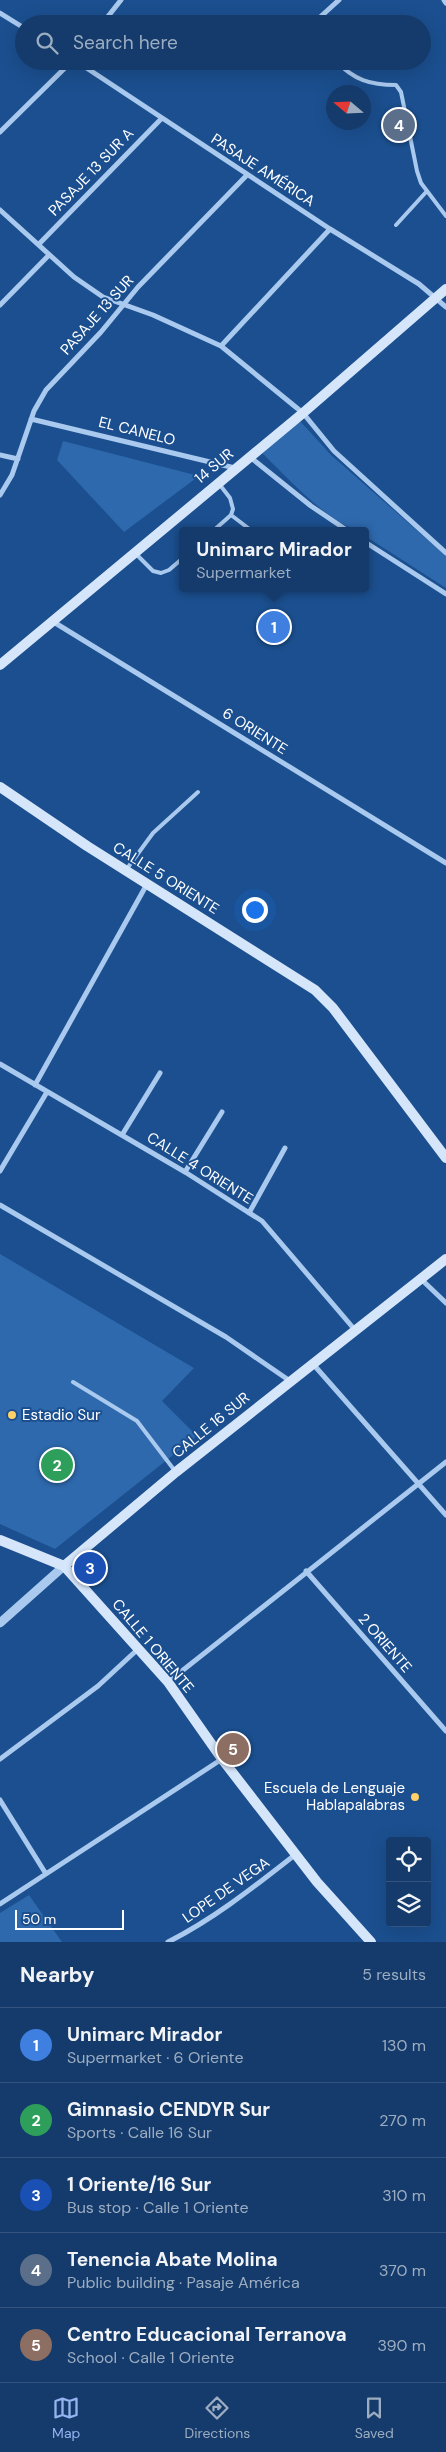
<!DOCTYPE html>
<html lang="en">
<head>
<meta charset="utf-8">
<style>
	body { margin:0; font-family:"DM Sans",sans-serif; background:#214673; color:#f1f3f6 }
	.controls { position:absolute; right:15px; bottom:15px; display:grid; overflow:hidden; border-radius:5px; box-shadow:0 5px 20px #0002 }
	.controls button { width:45px; height:45px; display:grid; place-items:center; padding:0; border:0; border-bottom:1px solid #33557e; background:#143b6b; color:#f1f3f6; font:25px sans-serif }
	.compass { position:absolute; left:326px; top:85px; width:45px; height:45px; border-radius:50%; background:#143b6b; box-shadow:0 5px 20px #0002; rotate:289deg }
	.scale { position:absolute; left:15px; bottom:12px; width:109px; box-sizing:border-box; padding-left:5px; border:2px solid #fff; border-top:0; font-size:14px; line-height:18px; white-space:nowrap; color:#fff; -webkit-text-stroke:4px #1b4f8f; paint-order:stroke }
	.you { position:absolute; left:254px; top:909px; width:18px; height:18px; margin:-12px; border:4px solid #fff; border-radius:50%; background:#1a73e8; box-shadow:0 0 0 8px #1a73e833 }
	.badge { display:grid; place-items:center; width:32px; height:32px; border-radius:50%; background:#95b2f1; color:#fff; font-size:16px; font-weight:700 }
	.pin { position:absolute; translate:-50% -50%; border:2px solid #fff; box-shadow:0 1px 5px #0006 }
	.popup { position:absolute; left:179px; top:527px; width:190px; height:65px; box-sizing:border-box; display:grid; place-content:center; border-radius:5px; background:#143b6b; filter:drop-shadow(0 1px 4px #0005); font-size:16px; white-space:nowrap; color:#9dadc1 }
	.popup b { font-size:19px; color:#f1f3f6 }
	.popup::after { content:''; position:absolute; left:50%; top:100%; margin-left:-10px; border:10px solid transparent; border-top-color:#143b6b }
	.list { margin:0; padding:0; list-style:none }
	h2 { display:flex; justify-content:space-between; align-items:center; height:65px; margin:0; padding:0 20px; font-size:21px }
	h2 small { font-size:16px; font-weight:400; color:#9dadc1 }
	.list li { display:grid; grid-template-columns:32px 1fr auto; gap:15px; align-items:center; box-sizing:border-box; height:75px; padding:0 20px; border-top:1px solid #33557e }
	.list b { display:block; font-size:19px; white-space:nowrap }
	.list p { margin:0; font-size:16px; white-space:nowrap; color:#9dadc1 }
	.list em { font-size:16px; font-style:normal; color:#9dadc1 }
	.icon { flex:none; width:28px; height:28px; fill:none; stroke:currentColor; stroke-width:2; stroke-linecap:round; stroke-linejoin:round }
	.map { position:relative; flex:none; width:446px; height:1942px; overflow:hidden }
	.search { position:absolute; background:#143b6b; box-shadow:0 5px 20px #0002; left:15px; right:15px; top:15px; height:55px; display:flex; align-items:center; gap:12px; box-sizing:border-box; padding:0 18px; border-radius:28px; color:#9dadc1; font-size:19px }
	.sheet { height:440px; background:#143b6b }
	nav { display:flex; justify-content:space-around; align-items:center; box-sizing:border-box; height:70px; border-top:1px solid #33557e; background:#143b6b; font-size:14px; color:#9dadc1 }
	nav a { display:grid; justify-items:center; gap:2px }
	nav .on { color:#95b2f1 }
	.map>svg:first-child { display:block }
	.green { fill:#2e69ad }
	.lines { fill:none; stroke-linecap:round; stroke-linejoin:round }
	.service { stroke:#a9c9ee; stroke-width:4 }
	.minor { stroke:#a9c9ee; stroke-width:5 }
	.tertiary { stroke:#a9c9ee; stroke-width:9 }
	.secondary { stroke:#d6e6fa; stroke-width:10 }
	.poi-dot { fill:#ffd166; stroke:#1b4f8f; stroke-width:2 }
	.labels { text-anchor:middle; dominant-baseline:central; stroke-width:4; stroke-linejoin:round; paint-order:stroke }
	.street-label { font-size:15px; fill:#fff; stroke:#1b4f8f }
	.poi-label { font-size:15px; fill:#fff; stroke:#1b4f8f; text-anchor:start }
</style>
</head>
<body>
<div class="map">
<svg width="446" height="1942" viewBox="0 0 446 1942">
	<rect width="100%" height="100%" fill="#1b4f8f"/>
	<path class="green" d="M300,421L331,455L446,556V588L365,536V531C335,531 284,474 262,453Z
		M63,441L199,476L124,532L57,460Z
		M0,1254L194,1368L162,1401L197,1436L55,1549L0,1524Z
		M29,1895L62,1942H0V1913Z"/>
	<g class="lines">
		<path class="service" d="M336,61C354,80 370,85 396,85L401,92L417,171L421,183L446,216
			M396,225L427,191
			M231,515L252,531
			M213,531L231,515L233,509L230,498L220,485
			M136,554L153,571L161,573L169,570L183,558
			M126,870L153,833L198,792
			M73,1382L137,1421L175,1471"/>
		<path class="minor" d="M444,0L446,3
			M0,13L24,28
			M318,19L339,0
			M102,24L121,0
			M76,61L330,229L419,284L446,307
			M0,132L72,61
			M0,210L74,277L103,297L153,315L221,346L303,413L334,451L446,553
			M39,244L162,118
			M0,305L49,255
			M221,346L330,229
			M31,419L235,468
			M0,455L18,459
			M250,457L311,506L348,531
			M0,495L12,475L34,411L46,390L101,332L138,287L247,175
			M365,542L446,594
			M52,621L446,863
			M0,1064L185,1172L262,1221L355,1330
			M35,1085L147,884
			M122,1135L160,1073
			M0,1171L47,1092
			M185,1172L222,1112
			M0,1205L226,1337L290,1381
			M249,1213L285,1148
			M421,1279L446,1303
			M313,1364L446,1515
			M306,1571L446,1731
			M168,1682L446,1462
			M0,1759L98,1686L138,1649
			M0,1800L46,1874
			M0,1904L222,1759
			M168,1942C214,1919 255,1886 296,1854"/>
		<path class="tertiary" d="M0,1623L64,1566"/>
		<path class="secondary" d="M0,665L303,413L446,289
			M0,787L87,846L315,990L333,1008L446,1158
			M0,1540L64,1566L168,1682L222,1759L317,1882L371,1942
			M64,1566L176,1472L446,1259"/>
	</g>
	<g class="poi-dot">
		<circle cx="12" cy="1415" r="5"/>
		<circle cx="415" cy="1797" r="5"/>
	</g>
	<g class="labels">
		<g class="street-label">
			<text transform="translate(263 170) rotate(33)">PASAJE AMÉRICA</text>
			<text transform="translate(91 172) rotate(-46)">PASAJE 13 SUR A</text>
			<text transform="translate(97 315) rotate(-48)">PASAJE 13 SUR</text>
			<text transform="translate(137 431) rotate(14)">EL CANELO</text>
			<text transform="translate(214 466) rotate(-40)">14 SUR</text>
			<text transform="translate(255 731) rotate(32)">6 ORIENTE</text>
			<text transform="translate(166 878) rotate(32)">CALLE 5 ORIENTE</text>
			<text transform="translate(200 1168) rotate(32)">CALLE 4 ORIENTE</text>
			<text transform="translate(211 1425) rotate(-39)">CALLE 16 SUR</text>
			<text transform="translate(385 1643) rotate(49)">2 ORIENTE</text>
			<text transform="translate(153 1646) rotate(50)">CALLE 1 ORIENTE</text>
			<text transform="translate(226 1890) rotate(-35)">LOPE DE VEGA</text>
		</g>
		<g class="poi-label">
			<text x="22" y="1415">Estadio Sur</text>
			<text x="405" y="1788" text-anchor="end">Escuela de Lenguaje<tspan x="405" dy="17">Hablapalabras</tspan></text>
		</g>
	</g>
</svg>
<div class="controls">
<button><svg class="icon" aria-label="locate" viewBox="0 0 24 24"><circle cx="12" cy="12" r="6"/><path d="M12 2v4M12 18v4M2 12h4M18 12h4"/></svg></button>
<button><svg class="icon" aria-label="layers" viewBox="0 0 24 24"><path d="M12 4l9 5-9 5-9-5zM3 14l9 5 9-5"/></svg></button>
</div>
<svg class="compass" viewBox="-18 -18 36 36"><path d="M0-13l5 13h-10z" fill="#e53935"/><path d="M0 13l5-13h-10z" fill="#9dadc1"/></svg>
<div class="scale">50 m</div>
<div class="you"></div>
<div class="pin badge" style="left:274px;top:627px;background:#3f7fe0">1</div>
<div class="popup"><b>Unimarc Mirador</b>Supermarket</div>
<div class="pin badge" style="left:57px;top:1465px;background:#2e9e5b">2</div>
<div class="pin badge" style="left:90px;top:1568px;background:#1a4fb4">3</div>
<div class="pin badge" style="left:399px;top:125px;background:#5c6f8a">4</div>
<div class="pin badge" style="left:233px;top:1749px;background:#8d6e63">5</div>
<div class="search"><svg class="icon" aria-label="search" viewBox="0 0 24 24"><circle cx="10" cy="10" r="6"/><path d="M15 15l6 6"/></svg>Search here</div>
</div>
<section class="sheet">
<h2>Nearby<small>5 results</small></h2>
<ul class="list">
<li><span class="badge" style="background:#3f7fe0">1</span><div><b>Unimarc Mirador</b><p>Supermarket · 6 Oriente</p></div><em>130 m</em></li>
<li><span class="badge" style="background:#2e9e5b">2</span><div><b>Gimnasio CENDYR Sur</b><p>Sports · Calle 16 Sur</p></div><em>270 m</em></li>
<li><span class="badge" style="background:#1a4fb4">3</span><div><b>1 Oriente/16 Sur</b><p>Bus stop · Calle 1 Oriente</p></div><em>310 m</em></li>
<li><span class="badge" style="background:#5c6f8a">4</span><div><b>Tenencia Abate Molina</b><p>Public building · Pasaje América</p></div><em>370 m</em></li>
<li><span class="badge" style="background:#8d6e63">5</span><div><b>Centro Educacional Terranova</b><p>School · Calle 1 Oriente</p></div><em>390 m</em></li>
</ul>
</section>
<nav>
<a class="on"><svg class="icon" aria-label="map" viewBox="0 0 24 24"><path d="M3 6l6-2 6 2 6-2v14l-6 2-6-2-6 2zM9 4v14M15 6v14"/></svg>Map</a>
<a><svg class="icon" aria-label="directions" viewBox="0 0 24 24"><path d="M12 3l9 9-9 9-9-9zM9 14v-3h6M13 9l2 2-2 2"/></svg>Directions</a>
<a><svg class="icon" aria-label="saved" viewBox="0 0 24 24"><path d="M7 4h10v16l-5-4-5 4z"/></svg>Saved</a>
</nav>
</body>
</html>
